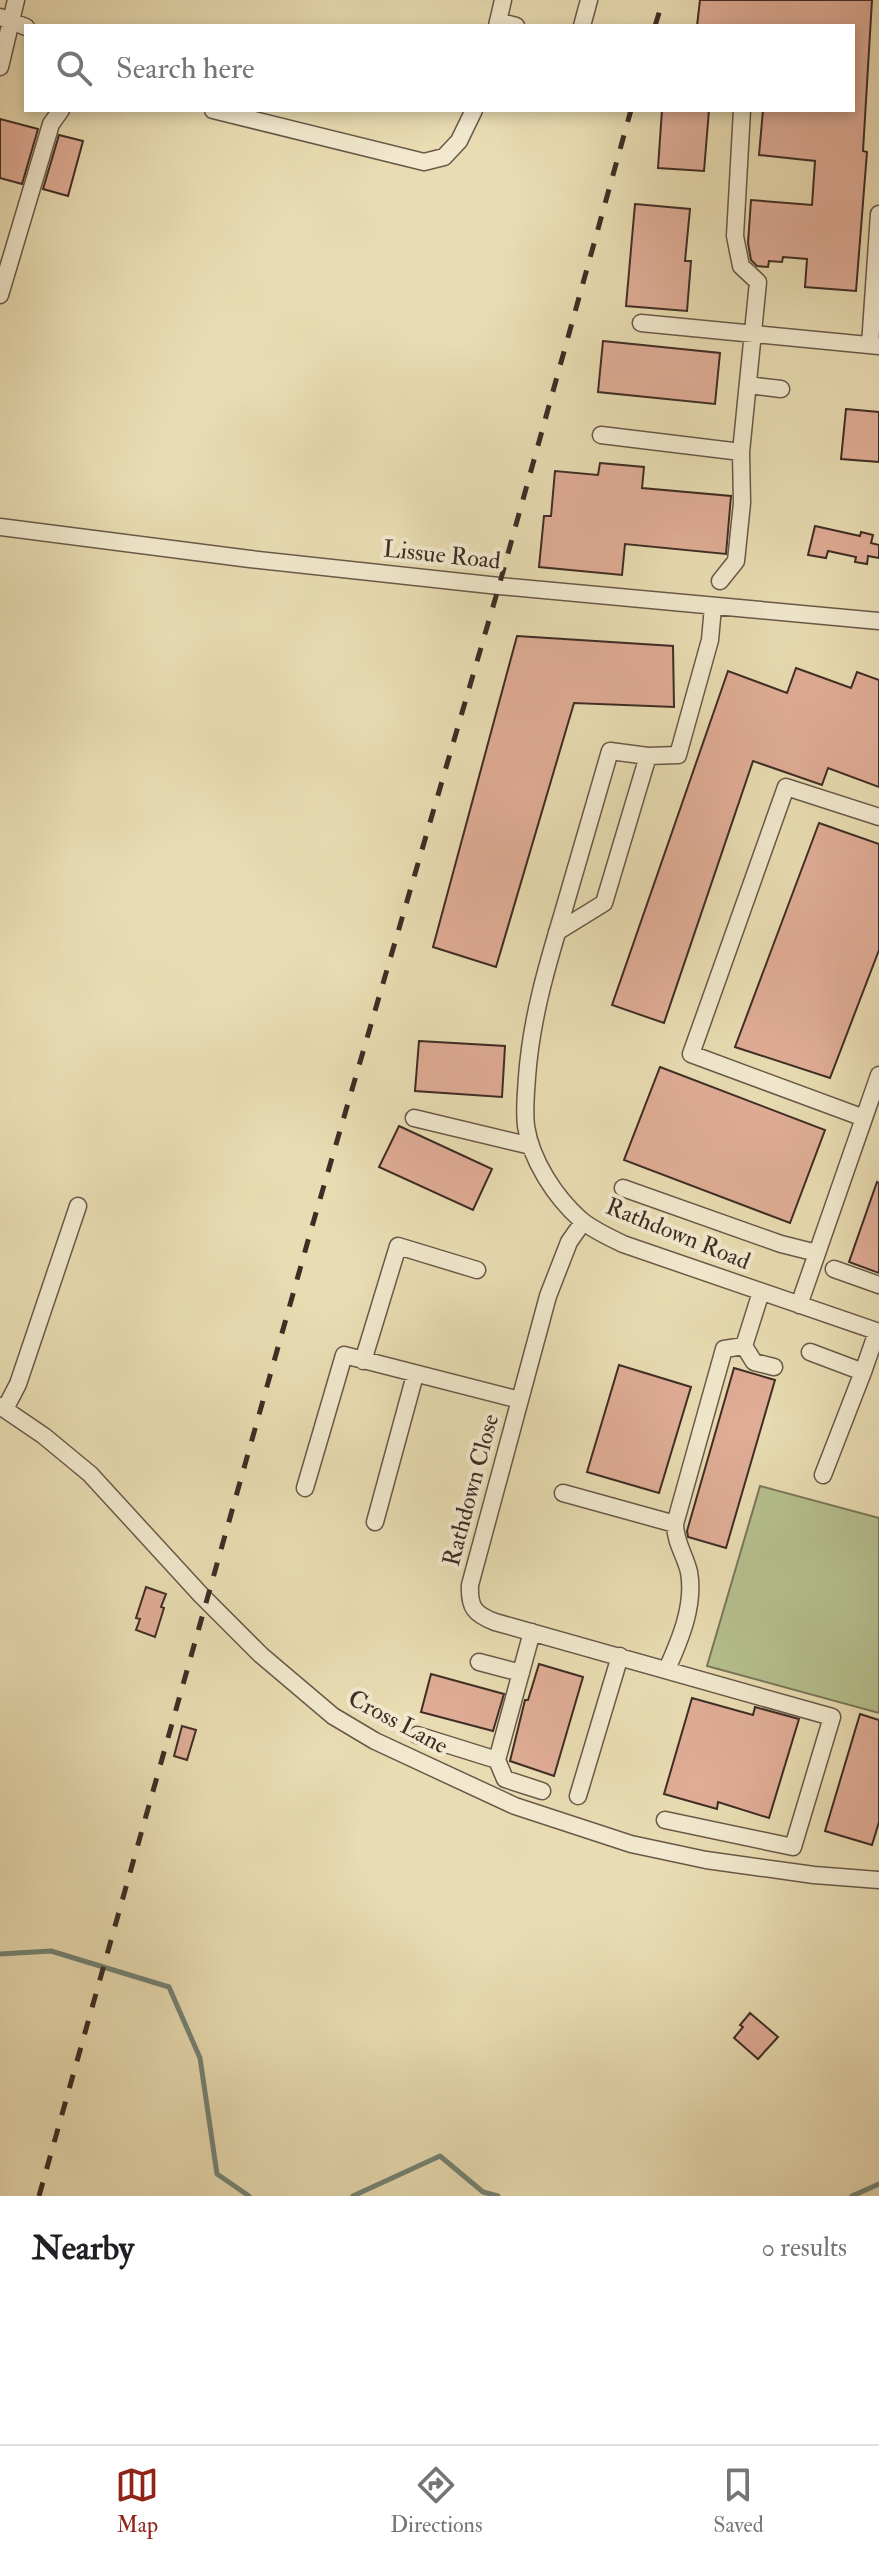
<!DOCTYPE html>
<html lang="en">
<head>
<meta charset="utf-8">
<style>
	body { margin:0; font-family:"IM FELL Double Pica",serif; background:#f2f2f2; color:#202124 }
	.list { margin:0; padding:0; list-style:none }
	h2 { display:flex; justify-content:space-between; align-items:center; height:104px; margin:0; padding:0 32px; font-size:34px }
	h2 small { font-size:26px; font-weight:400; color:#757577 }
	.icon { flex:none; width:44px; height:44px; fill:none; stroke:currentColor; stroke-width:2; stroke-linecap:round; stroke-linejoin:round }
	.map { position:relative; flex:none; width:879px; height:2196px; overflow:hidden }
	.search { position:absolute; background:#fff; box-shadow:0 4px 12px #0003; left:24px; right:24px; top:24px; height:88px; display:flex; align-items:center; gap:20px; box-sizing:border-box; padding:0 28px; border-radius:0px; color:#757577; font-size:30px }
	.sheet { height:248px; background:#fff }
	nav { display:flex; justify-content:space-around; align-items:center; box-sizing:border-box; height:112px; border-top:2px solid #e0e0e0; background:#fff; font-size:22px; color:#757577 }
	nav a { display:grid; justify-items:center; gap:4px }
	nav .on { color:#8f2418 }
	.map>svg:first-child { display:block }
	.green { fill:#b5c08d; stroke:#7a7659; stroke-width:2 }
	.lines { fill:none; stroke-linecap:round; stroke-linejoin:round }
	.stream { stroke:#738375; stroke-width:5 }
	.building { fill:#e0ac96; stroke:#3e2d25; stroke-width:2 }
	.minor-casing { stroke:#695948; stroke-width:19 }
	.minor { stroke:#f1e8cd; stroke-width:16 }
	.rail { stroke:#3e2d25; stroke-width:5; stroke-dasharray:14 14; stroke-linecap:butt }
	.labels { text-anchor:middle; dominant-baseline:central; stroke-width:8; stroke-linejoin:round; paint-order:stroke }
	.street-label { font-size:24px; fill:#3e2d25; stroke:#f1e8cd }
</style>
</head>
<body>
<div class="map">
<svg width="879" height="2196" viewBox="0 0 879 2196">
	<rect width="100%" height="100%" fill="#e9dcb2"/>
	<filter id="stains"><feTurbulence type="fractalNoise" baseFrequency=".0025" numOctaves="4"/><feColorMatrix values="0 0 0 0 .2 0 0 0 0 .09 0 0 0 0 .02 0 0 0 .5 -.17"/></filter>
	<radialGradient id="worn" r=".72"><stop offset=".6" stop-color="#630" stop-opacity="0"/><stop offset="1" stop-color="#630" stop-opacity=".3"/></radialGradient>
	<path class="green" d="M760,1486L879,1518V1713L707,1666Z"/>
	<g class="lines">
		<path class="stream" d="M0,1954L51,1951L169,1987L200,2058L217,2174L249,2196
			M353,2196L440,2156L483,2192L498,2196
			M852,2196L879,2184"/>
	</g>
	<path class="building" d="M700,0H872L863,151L867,152L856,291L805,287L807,259L783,257L782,262L769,261L768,267L757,266L751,260L748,243L751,200L812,205L815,161L759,155L763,110H853V26H697Z
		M662,110H709L704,171L658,168Z
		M0,119L38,129L22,184L0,178Z
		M59,135L83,141L68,196L43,189Z
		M635,204L690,209L685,261H691L687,311L626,306Z
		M603,341L720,353L715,404L598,392Z
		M846,409L879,412V462L841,459Z
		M600,463L644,467L642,488L731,496L726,554L625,544L622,575L539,567L544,516H551L555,471L598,475Z
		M815,526L860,536L861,532L873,535L871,543L879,545V558L868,556L867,564L855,562L856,557L828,551L826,558L808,555Z
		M517,636L673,646L674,707L574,703L496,967L433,947Z
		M796,668L851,688L857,672L879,680V787L828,768L822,785L753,761L664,1023L612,1005L728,671L787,693Z
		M819,823L879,844V950L830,1078L735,1047Z
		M419,1041L505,1046L502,1097L415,1091Z
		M660,1067L825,1130L790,1223L624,1160Z
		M399,1126L492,1169L473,1210L379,1167Z
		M877,1182L879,1183V1273L849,1262Z
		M619,1365L691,1387L659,1493L587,1472Z
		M734,1368L775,1380L726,1548L688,1537L687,1531Z
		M146,1587L166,1594L161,1607L164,1608L155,1637L136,1630L140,1619L136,1618Z
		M539,1664L583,1677L554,1776L510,1761L525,1700H528Z
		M431,1674L504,1694L493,1731L421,1712Z
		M692,1698L753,1715L755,1707L799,1719L769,1818L718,1802L717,1809L664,1794Z
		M860,1714L879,1720V1822L872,1845L825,1831Z
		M182,1726L196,1730L187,1760L174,1756Z
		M750,2013L778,2037L758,2059L734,2038L743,2027L740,2025Z"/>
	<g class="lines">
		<g class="minor-casing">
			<path id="minor" d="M0,17L26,27
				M498,21L516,26
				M497,26L503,0
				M582,26L589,0
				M0,67L16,0
				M213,110L424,162L444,157L459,141L474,110
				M0,295L51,124L61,110
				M641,323L879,346
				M870,345L879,214
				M748,385L781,389
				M601,435L741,452
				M0,527L250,559L499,586L879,621
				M720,581L736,561L742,503L741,452L758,282L741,266L735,236L742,110
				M648,756L678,755L710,640L713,607
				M557,932L604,903L648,756L610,751C594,806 578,861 562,916C546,969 531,1021 527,1077C526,1093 524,1110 526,1126C531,1160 555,1197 581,1220C593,1230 609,1237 623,1244L879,1332
				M414,1118L531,1146
				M864,1118L691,1054L786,787L879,817
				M623,1188L781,1244L817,1253
				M583,1222L569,1242L548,1296L470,1585C469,1607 474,1614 495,1622L832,1717L793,1847L665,1820
				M834,1269L879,1285
				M799,1305L879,1075
				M744,1346L754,1362L774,1367
				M810,1352L863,1372L877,1332
				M363,1361L398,1246L477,1270
				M0,1406L44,1436L90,1474L201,1595L261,1655L333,1716L375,1741L515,1806L631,1844L706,1860L814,1875L879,1880
				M5,1409L18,1384L78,1206
				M823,1475L863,1372
				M305,1488L344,1355L520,1400
				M563,1493L675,1524
				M375,1522L415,1375
				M479,1662L521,1673
				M667,1669C680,1640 695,1605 689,1572C685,1555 675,1542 675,1524L724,1349L744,1346L761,1292
				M417,1735L497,1760L532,1632
				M497,1760L505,1779L542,1791
				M578,1796L620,1656"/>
		</g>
		<use href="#minor" class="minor"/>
		<path class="rail" d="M655,26L663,0
			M39,2196L311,1230L499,586L631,110"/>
	</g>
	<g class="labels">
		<g class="street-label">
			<text transform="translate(442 555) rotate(6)">Lissue Road</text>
			<text transform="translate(678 1234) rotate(22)">Rathdown Road</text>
			<text transform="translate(471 1490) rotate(-75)">Rathdown Close</text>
			<text transform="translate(398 1722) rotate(28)">Cross Lane</text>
		</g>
	</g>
	<rect width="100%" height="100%" filter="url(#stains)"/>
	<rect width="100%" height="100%" fill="url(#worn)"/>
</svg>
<div class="search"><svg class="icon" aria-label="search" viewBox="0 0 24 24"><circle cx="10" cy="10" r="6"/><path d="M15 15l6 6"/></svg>Search here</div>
</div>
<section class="sheet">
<h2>Nearby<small>0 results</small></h2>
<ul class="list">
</ul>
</section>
<nav>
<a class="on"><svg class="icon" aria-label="map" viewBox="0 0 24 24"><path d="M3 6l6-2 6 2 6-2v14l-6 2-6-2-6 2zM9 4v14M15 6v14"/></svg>Map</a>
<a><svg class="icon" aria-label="directions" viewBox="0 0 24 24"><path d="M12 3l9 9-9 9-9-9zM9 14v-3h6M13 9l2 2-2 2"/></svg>Directions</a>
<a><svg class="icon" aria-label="saved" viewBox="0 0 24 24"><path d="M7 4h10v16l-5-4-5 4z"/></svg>Saved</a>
</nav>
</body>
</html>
